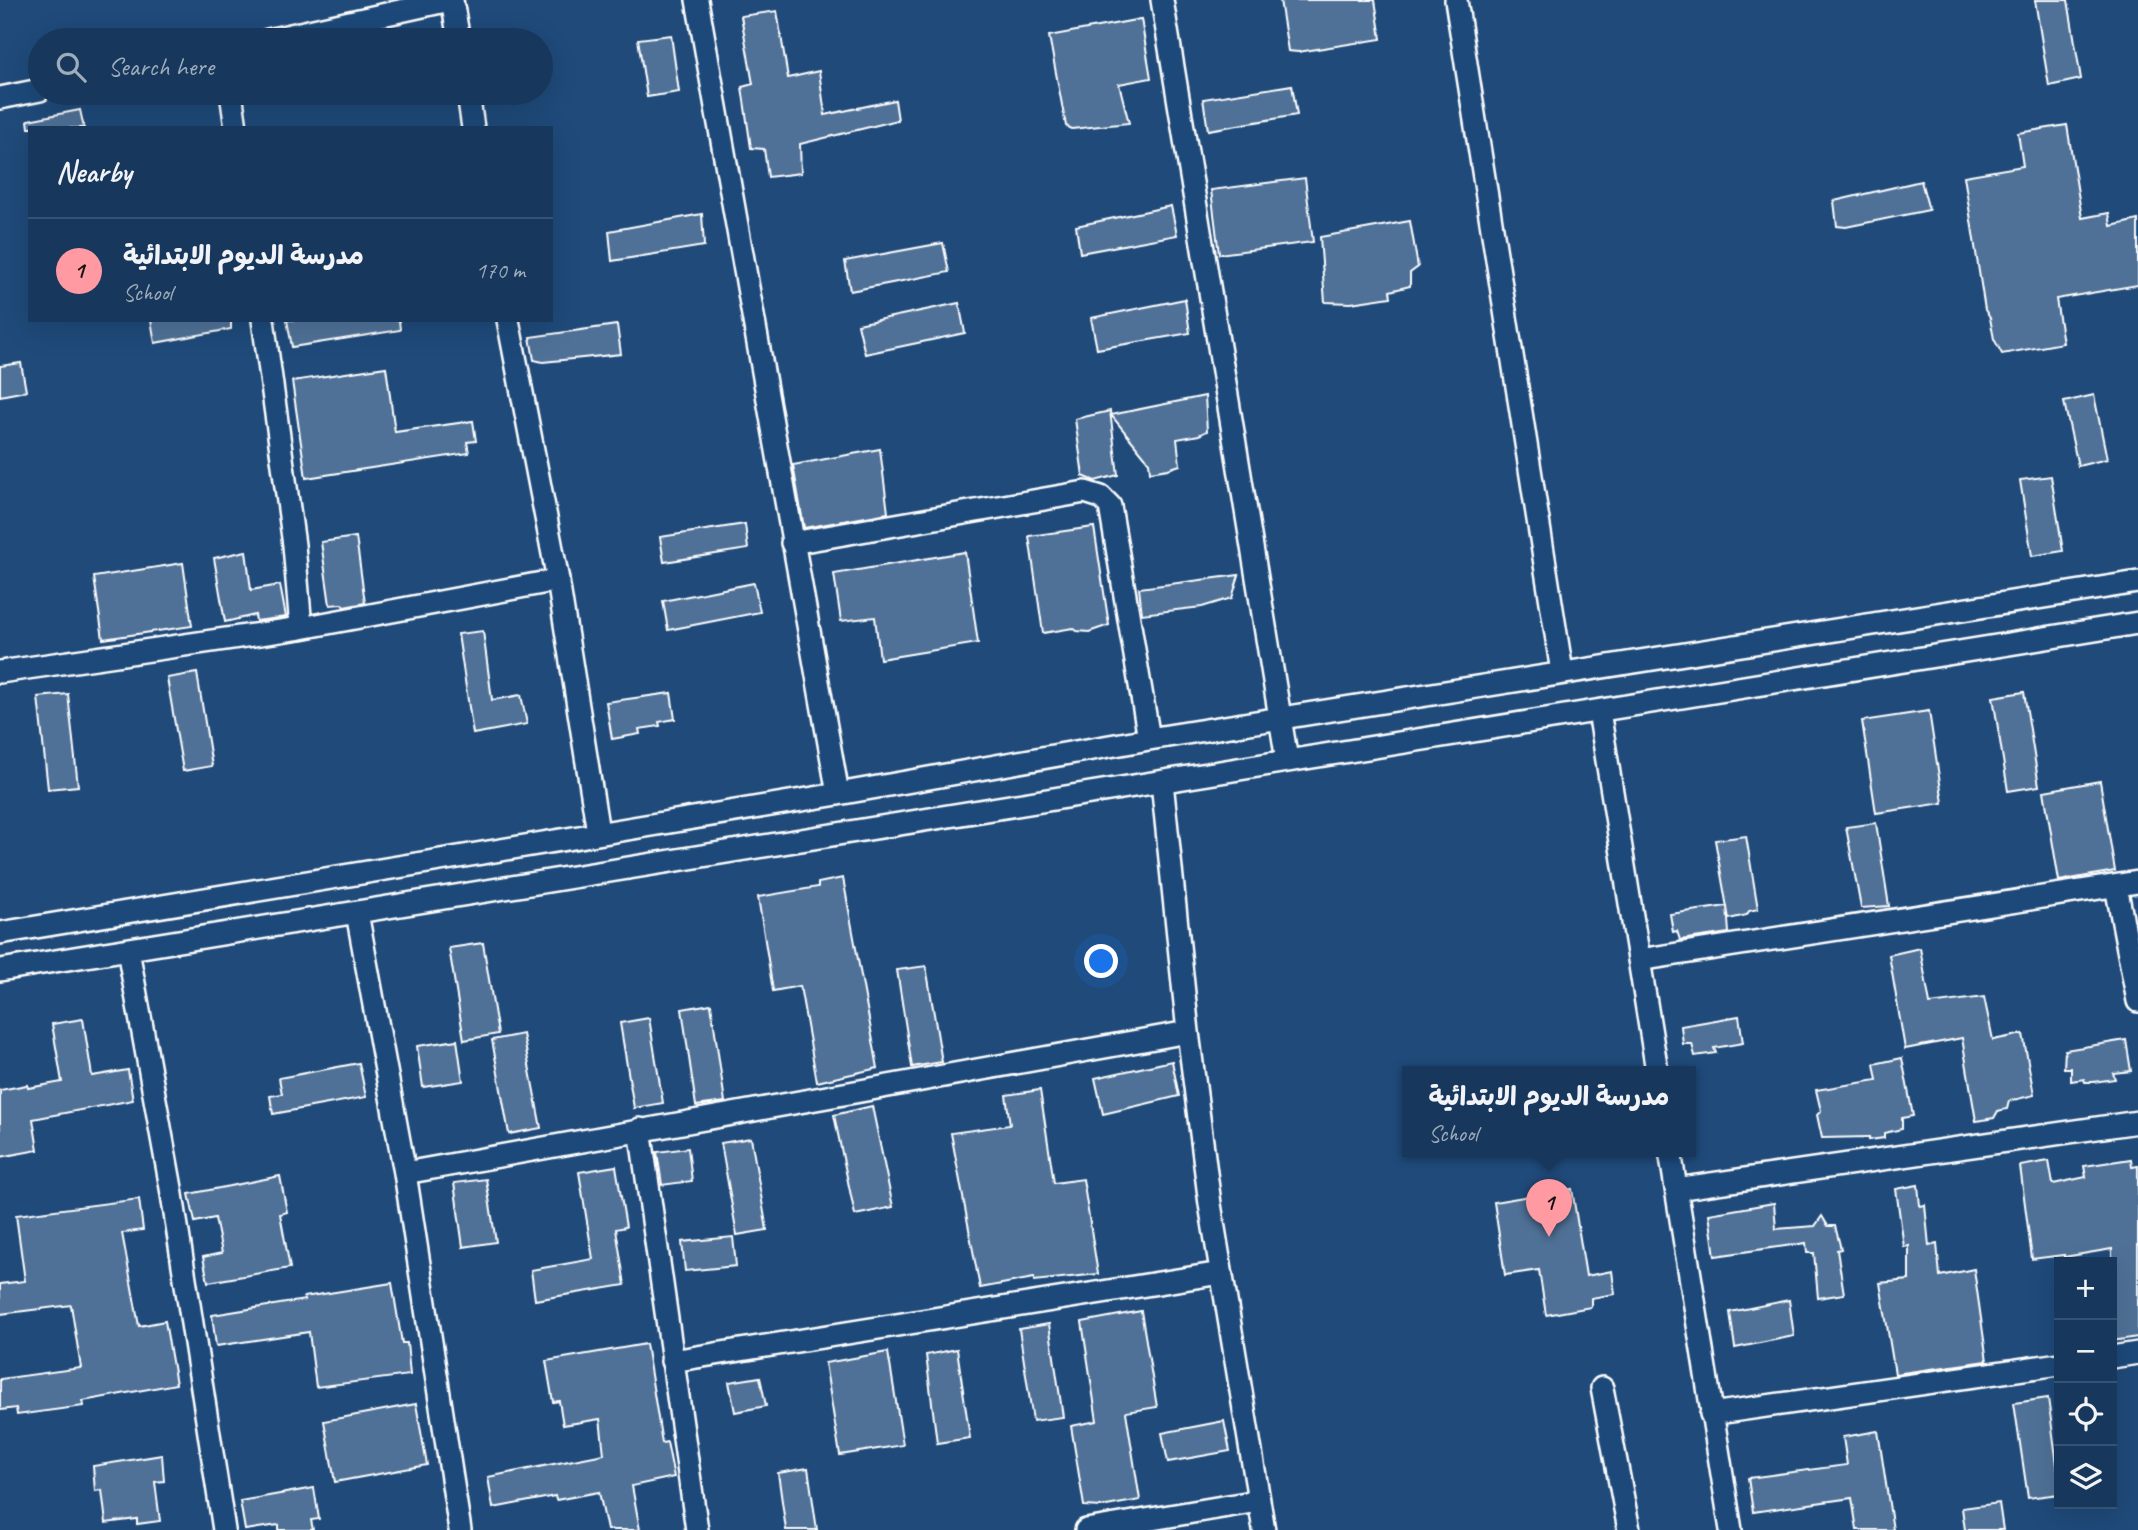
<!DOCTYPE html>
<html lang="en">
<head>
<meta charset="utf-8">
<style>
	body { margin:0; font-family:Caveat,"Playpen Sans Arabic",sans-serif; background:#203f62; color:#f1f3f6 }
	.controls { position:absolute; right:21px; bottom:21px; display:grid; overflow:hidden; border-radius:0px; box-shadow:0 7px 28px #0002 }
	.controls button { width:63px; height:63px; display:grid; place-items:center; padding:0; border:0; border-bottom:2px solid #365272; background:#17385c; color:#f1f3f6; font:35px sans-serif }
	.you { position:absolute; left:1102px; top:962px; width:24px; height:24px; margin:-18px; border:5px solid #fff; border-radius:50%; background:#1a73e8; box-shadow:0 0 0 10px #1a73e833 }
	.badge { display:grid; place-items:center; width:46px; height:46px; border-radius:50%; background:#ff9aa2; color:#111; font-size:23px; font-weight:700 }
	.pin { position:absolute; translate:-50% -58px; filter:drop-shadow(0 2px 4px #0008) }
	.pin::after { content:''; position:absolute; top:37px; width:24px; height:21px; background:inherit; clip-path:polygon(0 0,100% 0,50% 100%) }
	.popup { position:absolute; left:1402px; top:1066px; width:294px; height:91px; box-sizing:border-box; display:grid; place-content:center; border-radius:0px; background:#17385c; filter:drop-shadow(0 2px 5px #0005); font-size:23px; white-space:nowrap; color:#9eacbb }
	.popup b { font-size:26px; color:#f1f3f6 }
	.popup::after { content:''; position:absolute; left:50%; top:100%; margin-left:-14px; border:14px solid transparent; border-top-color:#17385c }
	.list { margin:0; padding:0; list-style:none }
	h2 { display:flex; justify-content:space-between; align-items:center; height:91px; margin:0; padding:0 28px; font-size:30px }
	h2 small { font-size:23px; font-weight:400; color:#9eacbb }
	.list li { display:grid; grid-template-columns:46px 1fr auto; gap:21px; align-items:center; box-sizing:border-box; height:105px; padding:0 28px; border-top:2px solid #365272 }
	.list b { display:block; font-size:26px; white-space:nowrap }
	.list p { margin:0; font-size:23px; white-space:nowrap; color:#9eacbb }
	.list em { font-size:23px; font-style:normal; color:#9eacbb }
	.icon { flex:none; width:38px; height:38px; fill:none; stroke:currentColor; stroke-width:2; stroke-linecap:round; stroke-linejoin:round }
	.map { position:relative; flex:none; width:2138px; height:1530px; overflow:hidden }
	.search { position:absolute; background:#17385c; box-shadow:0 7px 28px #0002; left:28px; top:28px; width:525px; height:77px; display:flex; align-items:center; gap:18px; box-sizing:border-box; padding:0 24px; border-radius:38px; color:#9eacbb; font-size:26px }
	.panel { position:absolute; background:#17385c; box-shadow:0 7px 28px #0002; left:28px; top:126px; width:525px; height:196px; border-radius:0px }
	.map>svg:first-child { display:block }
	.building { fill:#507197; stroke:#fff; stroke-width:2 }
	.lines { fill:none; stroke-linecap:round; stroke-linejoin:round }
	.minor-casing { stroke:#fff; stroke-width:26 }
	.minor { stroke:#1f4a7a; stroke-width:21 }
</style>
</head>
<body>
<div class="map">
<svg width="2138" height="1530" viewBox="0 0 2138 1530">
	<rect width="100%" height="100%" fill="#1f4a7a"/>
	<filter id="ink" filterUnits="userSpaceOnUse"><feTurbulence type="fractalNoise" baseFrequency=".0143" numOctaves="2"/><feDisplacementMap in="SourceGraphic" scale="14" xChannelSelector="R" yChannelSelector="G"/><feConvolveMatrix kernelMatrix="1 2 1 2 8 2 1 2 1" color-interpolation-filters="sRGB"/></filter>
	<g filter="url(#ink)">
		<path class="building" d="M1280,0H1375L1381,39L1298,52L1288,51Z
			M2035,0H2068L2081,79L2049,86Z
			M777,11L788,78L819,71L825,115L895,100L898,120L800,144L801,173L768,177L764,149L751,148L742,87L753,84L741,16Z
			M1141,19L1151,78L1119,84L1129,123L1072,129L1066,126L1049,36Z
			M671,35L679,92L647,97L638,39Z
			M1292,85L1297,115L1208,130L1203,99Z
			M80,110L84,128H29L28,120Z
			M2067,125L2082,218L2109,213L2111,226L2138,220V285L2056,299L2063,343L2002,354L1994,339L1990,318L1985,310L1964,176L2023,166L2018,133Z
			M1305,178L1313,242L1219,254L1211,190Z
			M1921,181L1929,210L1846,227L1837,226L1834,201Z
			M1171,206L1177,235L1080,253L1076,226Z
			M702,214L704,246L612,261L609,231Z
			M1410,221L1418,267L1410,273V286L1390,291L1391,297L1351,303L1325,302L1320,237Z
			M943,243L949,272L850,291L845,261Z
			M1185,299L1190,333L1097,349L1091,318Z
			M959,303L965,333L865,354L858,324Z
			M151,320H231V329L155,343Z
			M287,320H399L400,330L292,347Z
			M617,325L621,354L543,362L534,360L530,337Z
			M21,363L26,391L0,396V366Z
			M386,367L395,432L473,421L476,441L467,442L469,453L306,478L292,381Z
			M2094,395L2107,459L2078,466L2064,402Z
			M1205,396L1207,431L1199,435L1177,439L1180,465L1168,469L1150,472L1149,462L1111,415Z
			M1110,411L1118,475L1095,481L1083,476L1075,419Z
			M880,449L888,513L804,528L793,465Z
			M2051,476L2063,551L2032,556L2020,480Z
			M745,524L748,549L664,562L660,537Z
			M1094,527L1109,625L1089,632L1077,631L1073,628L1043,633L1029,536Z
			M356,537L365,603L344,607L342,604L330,605L321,542Z
			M246,551L251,590L280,585L286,617L256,621L255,615L225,622L214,558Z
			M965,552L978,643L880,659L875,617L841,621L834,574Z
			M183,563L192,626L103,639L94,577Z
			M1239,575L1232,598L1202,607L1142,614L1139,588Z
			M754,583L760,612L668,630L663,601Z
			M483,631L492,700L521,695L527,724L473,734L458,634Z
			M197,673L212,766L183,771L167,678Z
			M2024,692L2039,786L2008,791L1993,697Z
			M671,693L675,719L659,722L660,726L639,729L640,734L612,739L606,702Z
			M68,694L78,786L48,789L38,697Z
			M1929,711L1943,803L1876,813L1862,721Z
			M2100,781L2115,871L2059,881L2044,791Z
			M1876,823L1889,906L1861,908L1846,827Z
			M1746,836L1758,909L1749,911L1747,915L1729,919L1715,840Z
			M843,878L878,1068L817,1082L800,986L773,991L758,897L818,887V883Z
			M1727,906L1729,933L1680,940L1677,931L1673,932L1670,914Z
			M483,943L498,1034L464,1040L449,948Z
			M1920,948L1930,1004L1984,997L1993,1040L2023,1034L2034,1095L2009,1101L2007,1109L1998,1111L1994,1118L1976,1121L1962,1038L1905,1049L1889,955Z
			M926,966L942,1062L912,1067L897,970Z
			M711,1004L725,1102L696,1106L682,1009Z
			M1739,1016L1743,1043L1714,1048L1716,1053L1695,1056L1692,1044H1683L1681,1026Z
			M649,1018L663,1103L634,1108L620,1023Z
			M83,1019L92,1076L128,1070L133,1100L33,1119L38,1150L0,1157V1090L27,1085L28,1088L62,1082L52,1024Z
			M523,1034L541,1128L509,1134L492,1040Z
			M457,1040L463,1081L423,1087L417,1046Z
			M2126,1040L2131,1071L2113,1073L2115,1079L2093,1082H2085L2084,1079L2071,1081V1068H2064L2065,1050Z
			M1902,1058L1913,1116L1902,1118V1129L1884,1133V1138L1869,1140V1137L1822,1138L1817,1115L1821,1111L1816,1090L1877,1080L1874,1064Z
			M1172,1061L1179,1096L1103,1114L1095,1078Z
			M359,1063L366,1097L273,1114L270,1096L282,1094L279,1078Z
			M1040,1090L1054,1183L1083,1179L1098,1274L1034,1281V1278L980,1288L951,1133L1010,1125L1006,1095Z
			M872,1106L893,1207L855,1215L834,1115Z
			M751,1138L767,1230L737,1235L721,1143Z
			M688,1148L692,1181L662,1185L657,1152Z
			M2131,1159L2132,1167L2138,1166V1337L2112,1341V1249L2064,1257V1255L2032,1259L2020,1166L2049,1161L2053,1184L2086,1177L2084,1166Z
			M616,1166L626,1227L616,1229L625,1285L535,1300L531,1270L593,1259L579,1172Z
			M280,1176L287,1212L280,1214L290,1268L208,1282L203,1257L222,1253L215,1218L195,1222L189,1194Z
			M486,1179L496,1242L463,1247L454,1183Z
			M1918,1185L1920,1206L1925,1205L1929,1246L1937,1244L1940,1276L1974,1269L1987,1361L1895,1374L1880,1283L1909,1280V1246L1904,1247L1896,1189Z
			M1572,1189L1586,1276L1612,1271L1615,1294L1591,1298V1307L1546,1315L1539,1270L1505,1275L1494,1202Z
			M139,1199L143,1230L122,1233L139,1326L165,1321L176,1384L83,1401L84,1406L17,1415L16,1408L0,1410V1379L81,1368L71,1305L0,1314V1284L25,1281L16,1215Z
			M1774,1203L1776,1229L1815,1226L1822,1216L1828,1226H1835L1841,1249L1837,1250L1844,1294L1818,1298L1814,1253H1807L1806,1243L1715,1256L1709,1214Z
			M733,1237L736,1266L685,1271L682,1242Z
			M392,1283L402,1343H407L410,1375L316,1387L309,1332L216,1346L212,1315L305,1300L304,1297Z
			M1789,1300L1794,1336L1735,1348L1730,1312Z
			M1141,1311L1157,1407L1126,1412L1140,1500L1101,1507L1084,1506L1071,1426L1097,1421L1082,1322Z
			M1049,1324L1063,1417L1033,1421L1019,1329Z
			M646,1344L662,1443L667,1442L674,1477L632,1486L640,1530H607L599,1492L556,1500L555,1496L493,1508L488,1477L604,1454L600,1419L563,1425L559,1401L553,1402L546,1361Z
			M957,1349L970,1438L937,1443L926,1355Z
			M888,1352L903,1445L840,1455L825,1363Z
			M760,1377L766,1406L735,1412L729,1382Z
			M2048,1398L2059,1479V1494L2028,1498L2014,1403Z
			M416,1404L427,1465L335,1482L324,1421Z
			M1224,1421L1230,1451L1168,1462L1162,1433Z
			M1878,1431L1893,1530H1857L1852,1498L1753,1512L1748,1478L1847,1465L1843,1437Z
			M162,1455L164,1481L155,1482L160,1521L137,1524V1519L106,1523L102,1490L95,1491L93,1466Z
			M808,1468L817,1530H786L778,1473Z
			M314,1488L319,1519L311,1520L313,1530H279V1525L245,1530L240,1501Z
			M1999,1503L2003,1530H1965L1962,1508Z"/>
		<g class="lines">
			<g class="minor-casing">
				<path id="minor" d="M452,0L459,40
					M697,0L838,794
					M1162,0L1287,760
					M1456,0L1562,672
					M268,40L450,0
					M231,93L236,128
					M468,93L473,128
					M0,98L40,90
					M263,320L294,545L301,628L558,580
					M508,320L558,580L598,832
					M792,543L1085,492L1101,497L1110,506L1149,739
					M0,672L301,628
					M1599,711L1657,1071
					M1162,782L1188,1032L1210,1204L1264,1530
					M2116,886L2138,1001
					M357,913L405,1173L460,1530
					M0,933L838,794L1149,739L2138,582
					M128,950L171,1188L224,1530
					M1639,960L2138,882
					M0,970L2138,623
					M640,1129L697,1530
					M1670,1151L1731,1530
					M405,1173L1188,1032
					M1676,1189L2138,1122
					M2112,1357L2138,1353
					M672,1361L1221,1273
					M1602,1388L1629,1530
					M1711,1414L2059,1364
					M1086,1530L1258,1501"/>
			</g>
			<use href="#minor" class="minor"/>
		</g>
	</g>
</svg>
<div class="controls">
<button>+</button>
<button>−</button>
<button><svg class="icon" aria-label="locate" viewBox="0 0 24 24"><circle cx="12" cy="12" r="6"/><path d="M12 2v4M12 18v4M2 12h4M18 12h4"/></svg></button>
<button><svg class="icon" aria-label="layers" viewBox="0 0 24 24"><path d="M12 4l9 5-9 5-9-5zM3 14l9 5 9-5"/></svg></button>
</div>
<div class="you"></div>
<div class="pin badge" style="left:1549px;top:1237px">1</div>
<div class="popup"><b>مدرسة الديوم الابتدائية</b>School</div>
<div class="search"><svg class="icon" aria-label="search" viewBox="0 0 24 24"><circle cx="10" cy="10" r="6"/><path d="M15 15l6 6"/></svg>Search here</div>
<section class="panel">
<h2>Nearby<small></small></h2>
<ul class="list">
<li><span class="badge">1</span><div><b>مدرسة الديوم الابتدائية</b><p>School</p></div><em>170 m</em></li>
</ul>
</section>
</div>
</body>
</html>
